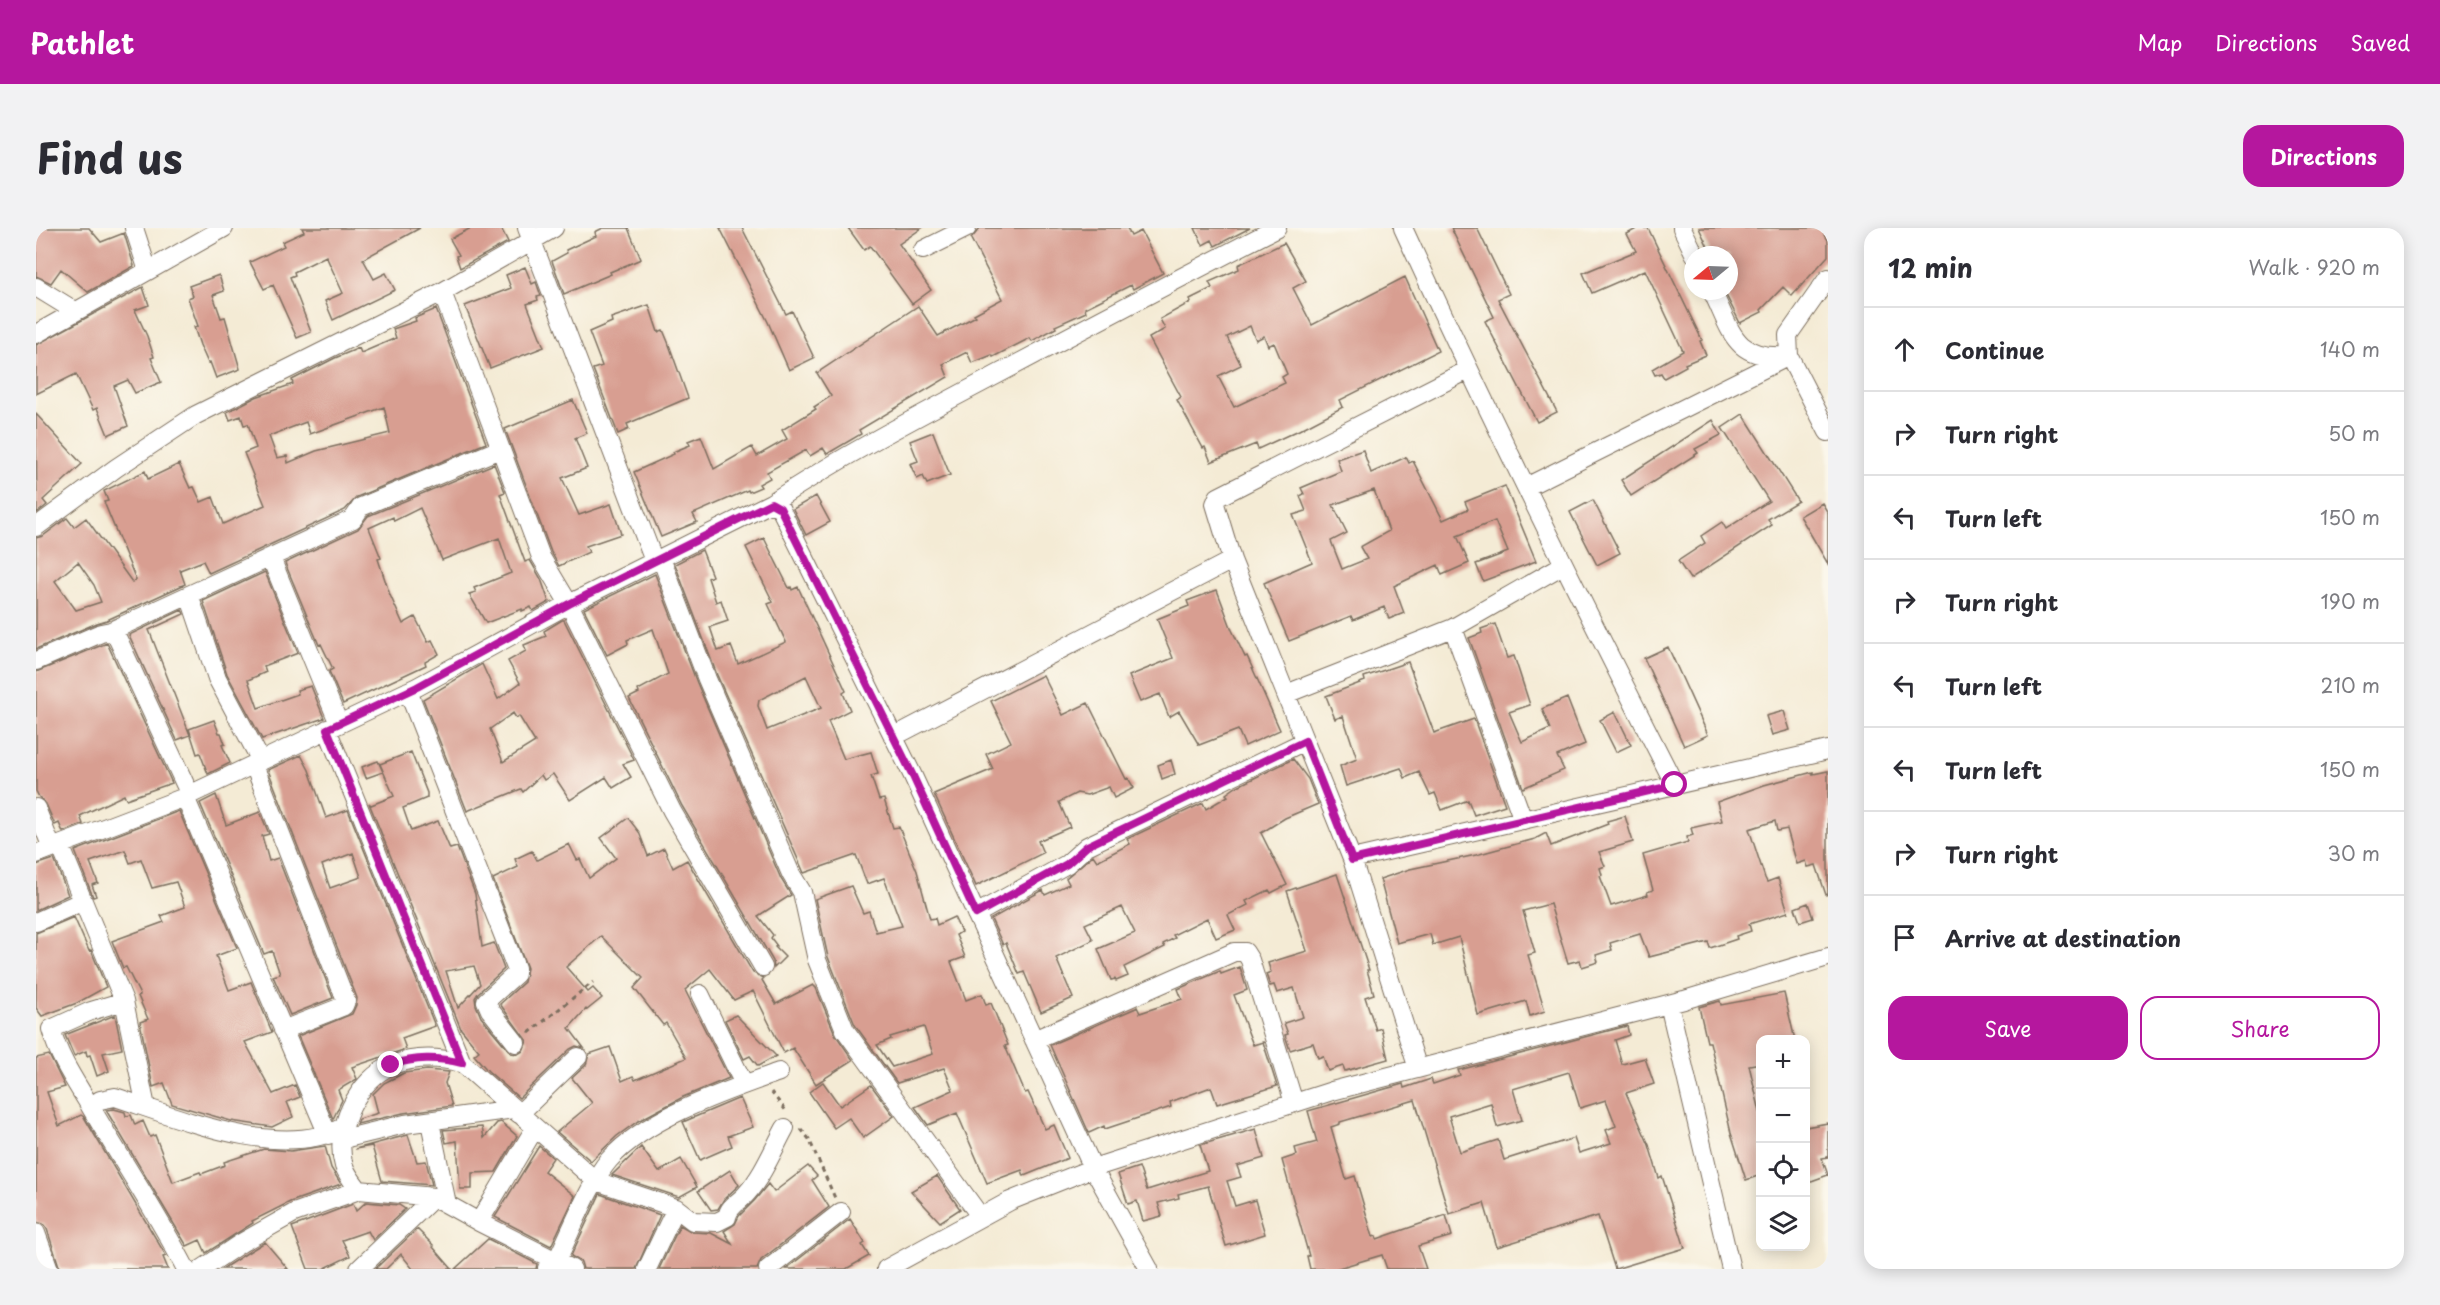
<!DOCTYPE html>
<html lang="en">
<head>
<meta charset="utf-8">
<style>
	body { margin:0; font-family:"Playpen Sans",sans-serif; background:#f2f2f3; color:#2b2b33 }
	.controls { position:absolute; right:18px; bottom:18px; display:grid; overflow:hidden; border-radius:12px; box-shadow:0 3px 15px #0003 }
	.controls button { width:54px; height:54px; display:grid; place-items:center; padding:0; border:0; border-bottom:2px solid #e1e1e2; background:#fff; color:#2b2b33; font:30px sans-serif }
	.compass { position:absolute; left:1648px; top:18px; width:54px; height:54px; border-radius:50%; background:#fff; box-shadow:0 3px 15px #0003; rotate:251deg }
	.stop { position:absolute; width:18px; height:18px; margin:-14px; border:4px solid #b5179e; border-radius:50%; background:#fff }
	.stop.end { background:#b5179e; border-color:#fff; box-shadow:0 2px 6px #0008 }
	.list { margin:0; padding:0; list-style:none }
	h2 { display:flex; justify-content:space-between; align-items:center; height:78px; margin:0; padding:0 24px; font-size:26px }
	h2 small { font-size:20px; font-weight:400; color:#7c7c81 }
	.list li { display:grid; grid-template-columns:39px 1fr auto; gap:18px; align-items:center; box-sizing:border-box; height:84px; padding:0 24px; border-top:2px solid #e1e1e2 }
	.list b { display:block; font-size:22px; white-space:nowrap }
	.list em { font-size:20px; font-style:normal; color:#7c7c81 }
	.actions { display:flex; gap:12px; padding:18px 24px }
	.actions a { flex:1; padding:14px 0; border:2px solid #b5179e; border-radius:18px; text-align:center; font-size:21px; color:#b5179e }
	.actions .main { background:#b5179e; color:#fff }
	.icon { flex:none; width:33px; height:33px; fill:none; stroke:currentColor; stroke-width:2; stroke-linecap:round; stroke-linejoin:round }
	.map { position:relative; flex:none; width:1792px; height:1041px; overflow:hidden; border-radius:18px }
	header { display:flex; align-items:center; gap:36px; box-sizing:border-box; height:84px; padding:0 30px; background:#b5179e; color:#fff }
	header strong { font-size:28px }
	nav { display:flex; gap:33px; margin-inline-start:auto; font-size:21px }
	.intro { display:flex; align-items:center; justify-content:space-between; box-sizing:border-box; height:144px; padding:0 36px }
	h1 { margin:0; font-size:42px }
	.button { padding:15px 27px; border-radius:18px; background:#b5179e; color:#fff; font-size:21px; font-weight:700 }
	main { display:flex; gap:36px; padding:0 36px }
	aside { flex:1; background:#fff; border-radius:18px; box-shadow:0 3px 15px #0003 }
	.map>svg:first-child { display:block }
	.building { fill:#d89e91; fill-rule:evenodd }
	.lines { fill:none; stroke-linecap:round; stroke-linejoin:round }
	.street-casing { stroke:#7c6e5e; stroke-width:20 }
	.path { stroke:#7c6e5e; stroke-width:3; stroke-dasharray:4.5 4.5; stroke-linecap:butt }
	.street { stroke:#fff; stroke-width:18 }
	.route { stroke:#b5179e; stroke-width:8 }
</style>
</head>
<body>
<header>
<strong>Pathlet</strong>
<nav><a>Map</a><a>Directions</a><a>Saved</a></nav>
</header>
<div class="intro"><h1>Find us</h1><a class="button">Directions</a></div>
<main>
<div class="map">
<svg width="1792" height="1041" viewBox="0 0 1792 1041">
	<rect width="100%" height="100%" fill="#fbf7ec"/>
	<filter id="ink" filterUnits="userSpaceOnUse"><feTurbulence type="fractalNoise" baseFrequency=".0167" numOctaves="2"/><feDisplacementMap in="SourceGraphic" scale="12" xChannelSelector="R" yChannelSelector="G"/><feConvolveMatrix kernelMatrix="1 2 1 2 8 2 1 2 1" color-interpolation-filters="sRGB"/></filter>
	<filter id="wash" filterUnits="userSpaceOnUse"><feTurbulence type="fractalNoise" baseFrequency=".008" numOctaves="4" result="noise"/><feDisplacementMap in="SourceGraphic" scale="24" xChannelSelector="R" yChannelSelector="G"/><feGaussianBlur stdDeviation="1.35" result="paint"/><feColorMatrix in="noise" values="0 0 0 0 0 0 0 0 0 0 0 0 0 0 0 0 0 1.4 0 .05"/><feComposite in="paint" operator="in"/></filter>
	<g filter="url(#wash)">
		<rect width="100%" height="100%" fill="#f4ebd5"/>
		<g id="blocks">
			<path class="building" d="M0,0H53L65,14L88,5L98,38L52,64L25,41L15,55L0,48Z
				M266,0H384L327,31L338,51L350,45L359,62L297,92L289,73L307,65L290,28L258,44L259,47L254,49L275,104L261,110L237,57L228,61L214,34L248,18L246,14L268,4Z
				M435,0H465L472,14L424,40L420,28L423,27L414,11Z
				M567,0H592L605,31L574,44L575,46L528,66L516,33L531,25L530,22L560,8L559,4Z
				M684,0H706L750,86L756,83L778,130L753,142L732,94Z
				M812,0H886L863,16L895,62L876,76L834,18L828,22Z
				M944,0H1091L1095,8L1105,3L1127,45L1097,61L1095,57L1049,80L1050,84L1019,98L1020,100L996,113L994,110L957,129L956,127L936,135L931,124L907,136L912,149L823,202L825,206L791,226L787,220L774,228L770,222L731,244L734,250L723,256L725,259L713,264L712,262L657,286L661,294L625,309L598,244L638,226L637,224L654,217L652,213L665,208L678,241L716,219L721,228L751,211L746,202L780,181L778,179L795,168L781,145L882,78L902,108L940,88L938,86L966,71L935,11Z
				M1159,0H1214L1179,18L1176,12L1167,17Z
				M1415,0H1441L1473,66L1462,71L1521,184L1501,194L1449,93L1458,89Z
				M1602,0H1612L1666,112L1664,113L1670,127L1649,136L1650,138L1628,150L1625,145L1619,147L1616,141L1647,123L1609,42L1556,65L1547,45L1600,23L1591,6Z
				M1663,0H1785L1792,12V28L1756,68L1747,59L1725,82L1726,84L1704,95L1688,63H1693V27H1676Z
				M1248,15L1270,53L1257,60L1276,97L1369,49L1402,123L1304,172L1307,179L1263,202L1222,221L1220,216L1175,234L1169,219L1167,220L1141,172L1145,169L1113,110L1129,101L1124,91L1155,74L1154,71L1176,60L1173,54L1203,41L1202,37ZM1214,98L1220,112L1228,108L1232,118L1238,115L1251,146L1246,149L1249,155L1198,179L1182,148L1205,137L1191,109Z
				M489,39L496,56L500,54L505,68L501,69L502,72L491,76L508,119L454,140L429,78L475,60L470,47Z
				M183,47L188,63L177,67L185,90L189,89L204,141L180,150L174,134L172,135L164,117L158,99L162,98L152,70L157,68L153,58Z
				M107,59L113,77L99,82L111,108L118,129L115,130L125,154L99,165L92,152L78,158L92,198L72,207L61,180L57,182L40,146L0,166V117Z
				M613,77L622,104L627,102L632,114L652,170L591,196L593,201L582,206L557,141L566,138L553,104L576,94L575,90Z
				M400,81L450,215L321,269L309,282L173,345L167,333L144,342L149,356L71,392L61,395L0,421V310L7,308L31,290L38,299L50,290L96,354L100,352L68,274L72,273L68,263L109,243L112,251L143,236L154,260L158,259L165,274L177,269L187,296L229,277L208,225L220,220L212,196L208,197L205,188L194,192L191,184L220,169L257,156L256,152L299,130L323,120L325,125L360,110L357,101L380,93L379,90ZM348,179L354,205L280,223L252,235L251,228L241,230L233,208L270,194L274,206ZM42,334L58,357L65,374L40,382L19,353Z
				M537,172L551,205L539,210L551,240L526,250L543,287L575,276L585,306L550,318L553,324L523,338L515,324L469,201Z
				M0,186L46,236L7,272L11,277L1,285Z
				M1707,186L1762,273L1732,291L1736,297L1654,351L1642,333L1669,315L1665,308L1686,294L1690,301L1733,273L1686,200Z
				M1677,192L1685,207L1659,221L1662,225L1595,268L1585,252Z
				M897,204L914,247L891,256L887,248L881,251L874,236L882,233L874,213Z
				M1327,222L1335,245L1370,229L1373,235L1377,233L1407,292L1432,281L1429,274L1469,258L1500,333L1447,353L1440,336L1472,324L1459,293L1421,308L1433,335L1406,347L1402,337L1358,358L1368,385L1353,391L1348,379L1317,392L1315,388L1253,413L1228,355L1276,334L1257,287L1270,283L1264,268L1268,266L1265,260L1305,243L1301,231ZM1338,262L1353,303L1324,319L1331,331L1306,341L1295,313L1311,305L1297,277Z
				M458,236L469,264L464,266L489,334L494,332L505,351L513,374L497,383L495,379L486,383V381L450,395L433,366L440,364L438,360L475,345L463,310L406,332L384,280L358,293L357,289L333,300L345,330L342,331L354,367L367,396L379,389L392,414L396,412L403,426L389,434L390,437L307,476L293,443L297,441L285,416L283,417L249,335L322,301L332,288Z
				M780,268L794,294L770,307L757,281Z
				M1557,272L1584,325L1561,337L1534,284Z
				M1786,275L1792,285V336L1764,288Z
				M728,310L753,360L755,359L756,362L762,359L810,463L807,465L814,482L792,493L808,531L835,524L842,546L835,548L843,572L848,571L857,600L863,599L881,643L894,691L899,690L901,697L918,689L925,704L920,707L929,729L915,734L930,772L946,766L950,777L955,775L972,817L969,818L989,865L992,864L1009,901L1018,897L1032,930L988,948L986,942L951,955L921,885L892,897L879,879L917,862L908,840L861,855L819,797L792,729L779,671L815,658L827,685L833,683L840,704L866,698L848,650L831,656L820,627L768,645L681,447L639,336L666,322L676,348L672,350L680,374L685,372L692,393L674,399L682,423L695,418L702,436L750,414L732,376L737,374L710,319ZM770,448L785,480L731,502L722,478L723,472ZM888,799L897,826L856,839L841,817L855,811L854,809Z
				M229,344L262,425L228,438L230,444L212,452L222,480L262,466L261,462L275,458L288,490L226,511L191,446L167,373Z
				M619,346L661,455L745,651L755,667L722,688L737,707L735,710L741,718L739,719L749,729L738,740L737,733L646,578L593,470L603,465L602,462L632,446L617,401L591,412L592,416L571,427L548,381Z
				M1181,362L1196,402L1209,429L1211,428L1244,502L1209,518L1202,502L1163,517L1143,483L1133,489L1124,466L1104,474L1093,448L1137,430L1121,391L1153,378L1151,373Z
				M146,382L148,386L113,402L154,507L141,512L93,407Z
				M526,392H528L598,532L587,536L595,549L577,560L570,549L534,572L517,546L508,552L505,547L487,564L485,561L431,583L387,471L446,436L462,471L484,455L472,433L490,423L488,417L510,408L508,403ZM477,485L480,490L483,488L499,514L467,534L454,501Z
				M1459,396L1471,430L1478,428L1494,477L1473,484L1486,514L1514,501L1506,481L1531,470L1549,516L1521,528L1528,542L1487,560L1433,410L1446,405L1445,401Z
				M71,415L136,555L90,571L88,567L44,588L47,596L27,604L23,595L19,597L10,576L3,569L0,563V444Z
				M1632,419L1672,507L1648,518L1608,430Z
				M1372,434L1398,505L1438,491L1469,577L1438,587L1432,572L1406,582L1399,565L1394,567L1383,544L1369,550L1365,540L1310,558L1304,538L1321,531L1307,488L1299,491L1290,468L1329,453L1328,449Z
				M1007,447L1027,487L1052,475L1090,551L1092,550L1098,560L1078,570L1073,559L1051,567L1041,565L1023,574L1034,599L1002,613L1007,625L940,658L898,566L957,541L950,526L975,514L955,473Z
				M1748,483L1754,502L1736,507L1730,488Z
				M1579,484L1595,517L1580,524L1564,492Z
				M178,492L183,505H185L189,516L186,517L194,535L172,546L164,525L161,526L153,501Z
				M375,524L391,565V570L367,580L375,603L402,593L414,621L421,619L439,666L446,719L458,715L468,741L442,765L439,770L440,777L445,789L475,825L482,826L487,823L491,813L464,776L488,754L491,740L457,651L482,639L479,631L496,623L501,632L533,616L541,632L544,631L553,650L580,630L565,610L592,590L603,604L612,628L628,620L637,640L651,632L717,745L728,750L726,752L740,776L777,757L780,760L799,806L817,832L780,856L757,820L748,825L717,763L698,772L674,741L649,762L693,850L647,869L602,893L581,908L555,933L521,904L556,875L536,850L550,837L553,826L574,819L586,853L597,848L599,852L650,830L630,795L627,797L598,760L607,750L565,708L530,739L552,764L557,760L566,770L551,782L550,781L533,800L548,820L540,818L534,821L483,870L452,843L438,827L443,823L425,801L333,575L335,577L358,568L344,536ZM438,738L444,756L422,780L410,743Z
				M265,527L273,542L290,590L312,582L399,798L366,810L370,821L316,839L321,851L302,862L306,872L297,891L262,808L316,786L320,777L321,770L232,542ZM317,625L325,649L294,660L286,637Z
				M1257,531L1272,551L1282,576L1249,590L1225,605L1251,657L1235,665L1233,662L1210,673L1212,677L1192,687L1199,702L1180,710L1171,690L1137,707L1139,710L1127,716L1129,719L1088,739L1092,748L1080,753L1079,751L1075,752L1062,721L1099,705L1086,679L1049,696L1057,712L1020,730L1037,770L1005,784L988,744L983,746L970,715L967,717L955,691L1007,662L1009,667L1033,656L1030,650L1057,627L1061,633L1094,616L1091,611L1167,575L1170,581L1192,568L1190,566L1200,559Z
				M1135,532L1139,546L1126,551L1122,537Z
				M342,533L347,544L330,550L326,539Z
				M1792,543V666L1790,667L1780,637L1772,639L1770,633L1761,636L1751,601L1741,603L1739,593L1713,601L1729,650L1731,654L1742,650L1752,684L1713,696L1715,703L1700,708L1701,711L1674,720L1672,714L1613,729L1604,706L1574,715L1576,722L1560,727L1562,734L1546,739L1544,732L1532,735L1514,676L1487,683L1499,725L1492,727L1509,783L1494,788L1490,773L1442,787L1423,709L1397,717L1394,706L1361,715L1344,651L1374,641L1440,627L1499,611L1510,605L1515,618L1572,596L1571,593L1589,588L1597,614L1563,624L1569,638L1564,640L1566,647L1564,648L1575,678L1612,667L1611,664L1617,662L1607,627L1652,614L1651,609L1657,607L1655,600L1686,593L1681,574L1728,557L1777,544V546Z
				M180,567L190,597L224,584L233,606L226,608L233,633L242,630L297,770L254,787L237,748L244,746L236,723L228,726L164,575Z
				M143,583L201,720L180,728L193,762L215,754L236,804L209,814L237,866L259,857L264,869L251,874L257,889L236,899L195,893L136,876L128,855L117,859L104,794L112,791L102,768L104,767L90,739L87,740L76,713L128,694L125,688L149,679L140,654L116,660L105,631L94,635L89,622L54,634L62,655L56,657L60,668L57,669L39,623Z
				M18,631L32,667L0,682V637Z
				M1301,646L1333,742H1331L1338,766L1329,769L1340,802L1345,800L1352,831L1309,843L1307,838L1292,843L1287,828L1282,830L1277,815L1254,822L1249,807L1252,806L1248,795L1267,789L1258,760L1241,765L1238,757L1234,758L1230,746L1235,744L1232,735L1271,723L1251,663Z
				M1772,675L1777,690L1764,694L1759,680Z
				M38,689L53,723L55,722L70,759L41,775L6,788L0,780V705Z
				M1204,739L1211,762L1198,767L1217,817L1227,814L1241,858L1181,876L1175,859L1134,874L1135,879L1069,901L1068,898L1053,905L1014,817L1100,780L1101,779L1104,785L1146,771L1142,761L1184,743L1185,746Z
				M1748,765L1759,812H1725V835L1713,837L1725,888V947L1710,952L1695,905L1674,814H1671L1663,779L1684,773L1685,777Z
				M79,787L86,821L67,825L73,843L61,848L54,827L51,828L50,823L38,828L29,807Z
				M700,787L740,828L722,838L714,828L708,831L689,792Z
				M1591,798L1593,807L1579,812L1586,836L1609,830L1618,856L1590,865L1613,917L1623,950L1626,948L1649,1020L1579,1041L1562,988L1461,1019L1448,975L1413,986L1379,872L1304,894V896L1295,899L1310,951L1319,948L1337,1009L1340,1008L1341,1011L1410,987L1416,1008L1382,1018L1390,1041H1351L1346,1027L1299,1041H1274L1271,1028H1273L1246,932L1261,927L1259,920L1281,914L1272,883L1367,856L1368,860L1395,851L1397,856L1424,847L1422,842L1427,841ZM1533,844L1544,880L1570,872L1580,898L1570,902L1575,915L1543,925L1538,910L1468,932L1462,912L1424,924L1413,888L1455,875L1461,899L1486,892L1477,861Z
				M13,827L29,859L11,864L23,898L45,887L48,889L129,1026L130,1028L127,1029L132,1041H24L11,1001L7,996L0,994V830Z
				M391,842L413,844L409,855L416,878L367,885L321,896L323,891L342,885L337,866L348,855L368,845Z
				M787,854L804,878L835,857L858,888L827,910L813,890L798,900L773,864Z
				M704,870L717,899L692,908L696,918L664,932L647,894Z
				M78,881L89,884L90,888L95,887L99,897L107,893L114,909L119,907L137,954L164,944L165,946L189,937L188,934L228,921L255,923L289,918L295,940L305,956L254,974L216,993L217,995L170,1025L164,1012L151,1018L70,882Z
				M465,894L481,908L460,944L436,945V961H424L421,913L410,915L407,902L446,899L448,910L461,895Z
				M1792,895V929L1786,930L1792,947L1770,955V899Z
				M1220,901L1228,930L1201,938L1205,949L1191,953L1199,978L1219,972L1229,1006L1190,1018L1172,958L1142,966L1143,970L1122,975L1126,988L1107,993L1101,973L1092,976L1082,946L1103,939L1111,962L1172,943L1164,917Z
				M372,907L381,934L390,933L396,957L346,953L336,918L319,921Z
				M503,918L517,930L508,943L539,968L515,1018L459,989Z
				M605,919L623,944L645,931L661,959L643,969L576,947Z
				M772,938L781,948L776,952L793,979L725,1032L721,1041H623L644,997L656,1004L675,1005L696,1016L688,1003L699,996L703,988L719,972L732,956L738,964Z
				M694,942L703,957L688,971L682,981L675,982L662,963Z
				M901,948L924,981L904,994L875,963Z
				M564,966L624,987L600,1041H547L545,1034L535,1028Z
				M330,974L363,977L369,981L337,1012L332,1003L306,1012L314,1028L287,1041H272L256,999L317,976L320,983Z
				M814,991L829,1015L826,1017L833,1028L810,1041H750Z
				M381,1001L398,1018L397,1019L416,1041H377L365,1026L350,1041H339Z
				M452,1011L501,1036L500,1041H419Z
				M229,1014L252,1041H186L211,1025Z"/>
		</g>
	</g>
	<g filter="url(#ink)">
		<use href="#blocks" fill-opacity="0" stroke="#7c6e5e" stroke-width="1.5"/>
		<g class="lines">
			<g class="street-casing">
				<path id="street" d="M98,0L112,43
					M491,0L618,333
					M1367,0C1453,188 1545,373 1639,557
					M1646,0L1659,27
					M887,22L931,0
					M1792,50L1752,107L1753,128L1792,204
					M0,59L39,83
					M1676,63C1696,103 1697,131 1749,128
					M406,64L505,329L533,376L636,583L727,739
					M0,106L188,0
					M1490,259L1753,128
					M735,275C803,230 875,192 947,154C1045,102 1143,50 1241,0
					M0,299L80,240L160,187L406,64L518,0
					M235,330L303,496
					M625,330L671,451L755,646L766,664L781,732L809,802L944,988
					M153,367L181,450L225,533
					M1417,400L1487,592
					M75,403L80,407L154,567
					M0,433L65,405L75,403L317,291L325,279L464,221
					M372,463L480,740V746L450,773L454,782L480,815
					M1250,466L1417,400L1527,337
					M291,501L426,835L560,953L640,980L657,993L681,994L691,989C693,977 704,974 711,965C727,947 737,922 749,900
					M857,509L1196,332
					M218,537L310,773L308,778L247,802
					M149,569L292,907
					M0,580L16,620
					M24,617L88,773L55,783L15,801C23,830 39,853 54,878C86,933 121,985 150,1041
					M0,626L149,569L225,533L381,459L533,376L735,275L744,280L876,546L1057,940L1113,1041
					M1316,631L1792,522
					M940,686L1031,636L1051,618L1269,513
					M0,694L47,673
					M664,766L708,856
					M88,773L110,879
					M1633,776L1695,1041
					M998,812L1198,724H1209L1214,732L1258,875
					M1382,841L1316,631L1196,332L1179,276L1182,269L1432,142
					M55,879L64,872L79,869C141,889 245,933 307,899
					M483,886L542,829
					M394,894L411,976
					M307,911L369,896L478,881
					M323,962C317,954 311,947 308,938C297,902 322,850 357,837C379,828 402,829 426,835
					M443,994L499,900
					M0,1005L13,1041
					M511,1040L520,1034C534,1006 554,954 573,932C611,889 690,863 743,844
					M166,1041L205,1015L258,985L323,962L398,969L443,994L536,1041
					M323,1041L398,969
					M611,1041L640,980
					M732,1041L805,984
					M850,1041L974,973L1057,940L1296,863L1648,772L1792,729"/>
			</g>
			<path class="path" d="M493,805L557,754
				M735,864L751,884
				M765,901L773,911L799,970"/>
			<use href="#street" class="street"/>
		</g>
	</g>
	<g class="lines" filter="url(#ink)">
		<path class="route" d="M355,837C380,829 401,829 426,835L291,501L381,459L533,376L735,275L744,280L876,546L940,686L1031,636L1051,618L1269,513L1316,632L1639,557"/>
	</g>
</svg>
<div class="controls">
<button>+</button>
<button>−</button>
<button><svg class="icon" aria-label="locate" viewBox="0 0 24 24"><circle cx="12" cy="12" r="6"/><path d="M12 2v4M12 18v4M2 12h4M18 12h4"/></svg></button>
<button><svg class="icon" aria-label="layers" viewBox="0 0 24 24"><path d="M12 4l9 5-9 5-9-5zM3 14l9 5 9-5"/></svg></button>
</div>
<svg class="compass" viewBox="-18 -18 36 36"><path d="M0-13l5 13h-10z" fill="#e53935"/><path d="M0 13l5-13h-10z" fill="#7c7c81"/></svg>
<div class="stop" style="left:1639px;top:557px"></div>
<div class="stop end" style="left:355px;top:837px"></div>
</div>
<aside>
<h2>12 min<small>Walk · 920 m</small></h2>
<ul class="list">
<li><svg class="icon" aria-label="ahead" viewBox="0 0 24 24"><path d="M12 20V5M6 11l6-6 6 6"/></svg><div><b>Continue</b></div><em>140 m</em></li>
<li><svg class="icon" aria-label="right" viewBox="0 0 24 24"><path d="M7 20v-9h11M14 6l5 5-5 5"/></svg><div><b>Turn right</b></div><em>50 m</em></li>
<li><svg class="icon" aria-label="left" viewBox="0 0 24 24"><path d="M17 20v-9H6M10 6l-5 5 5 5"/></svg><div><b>Turn left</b></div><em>150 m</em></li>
<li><svg class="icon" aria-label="right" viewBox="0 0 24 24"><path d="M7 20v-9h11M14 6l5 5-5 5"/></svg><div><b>Turn right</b></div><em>190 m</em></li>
<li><svg class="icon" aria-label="left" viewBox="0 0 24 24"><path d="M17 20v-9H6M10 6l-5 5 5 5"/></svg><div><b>Turn left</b></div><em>210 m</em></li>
<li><svg class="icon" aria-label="left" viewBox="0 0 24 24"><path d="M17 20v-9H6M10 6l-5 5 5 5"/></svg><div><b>Turn left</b></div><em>150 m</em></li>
<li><svg class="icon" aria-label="right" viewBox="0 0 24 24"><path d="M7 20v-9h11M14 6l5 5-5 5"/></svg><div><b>Turn right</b></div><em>30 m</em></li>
<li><svg class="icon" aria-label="arrive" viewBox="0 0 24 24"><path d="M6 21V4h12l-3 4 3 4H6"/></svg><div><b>Arrive at destination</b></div></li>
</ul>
<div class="actions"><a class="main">Save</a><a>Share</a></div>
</aside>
</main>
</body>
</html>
